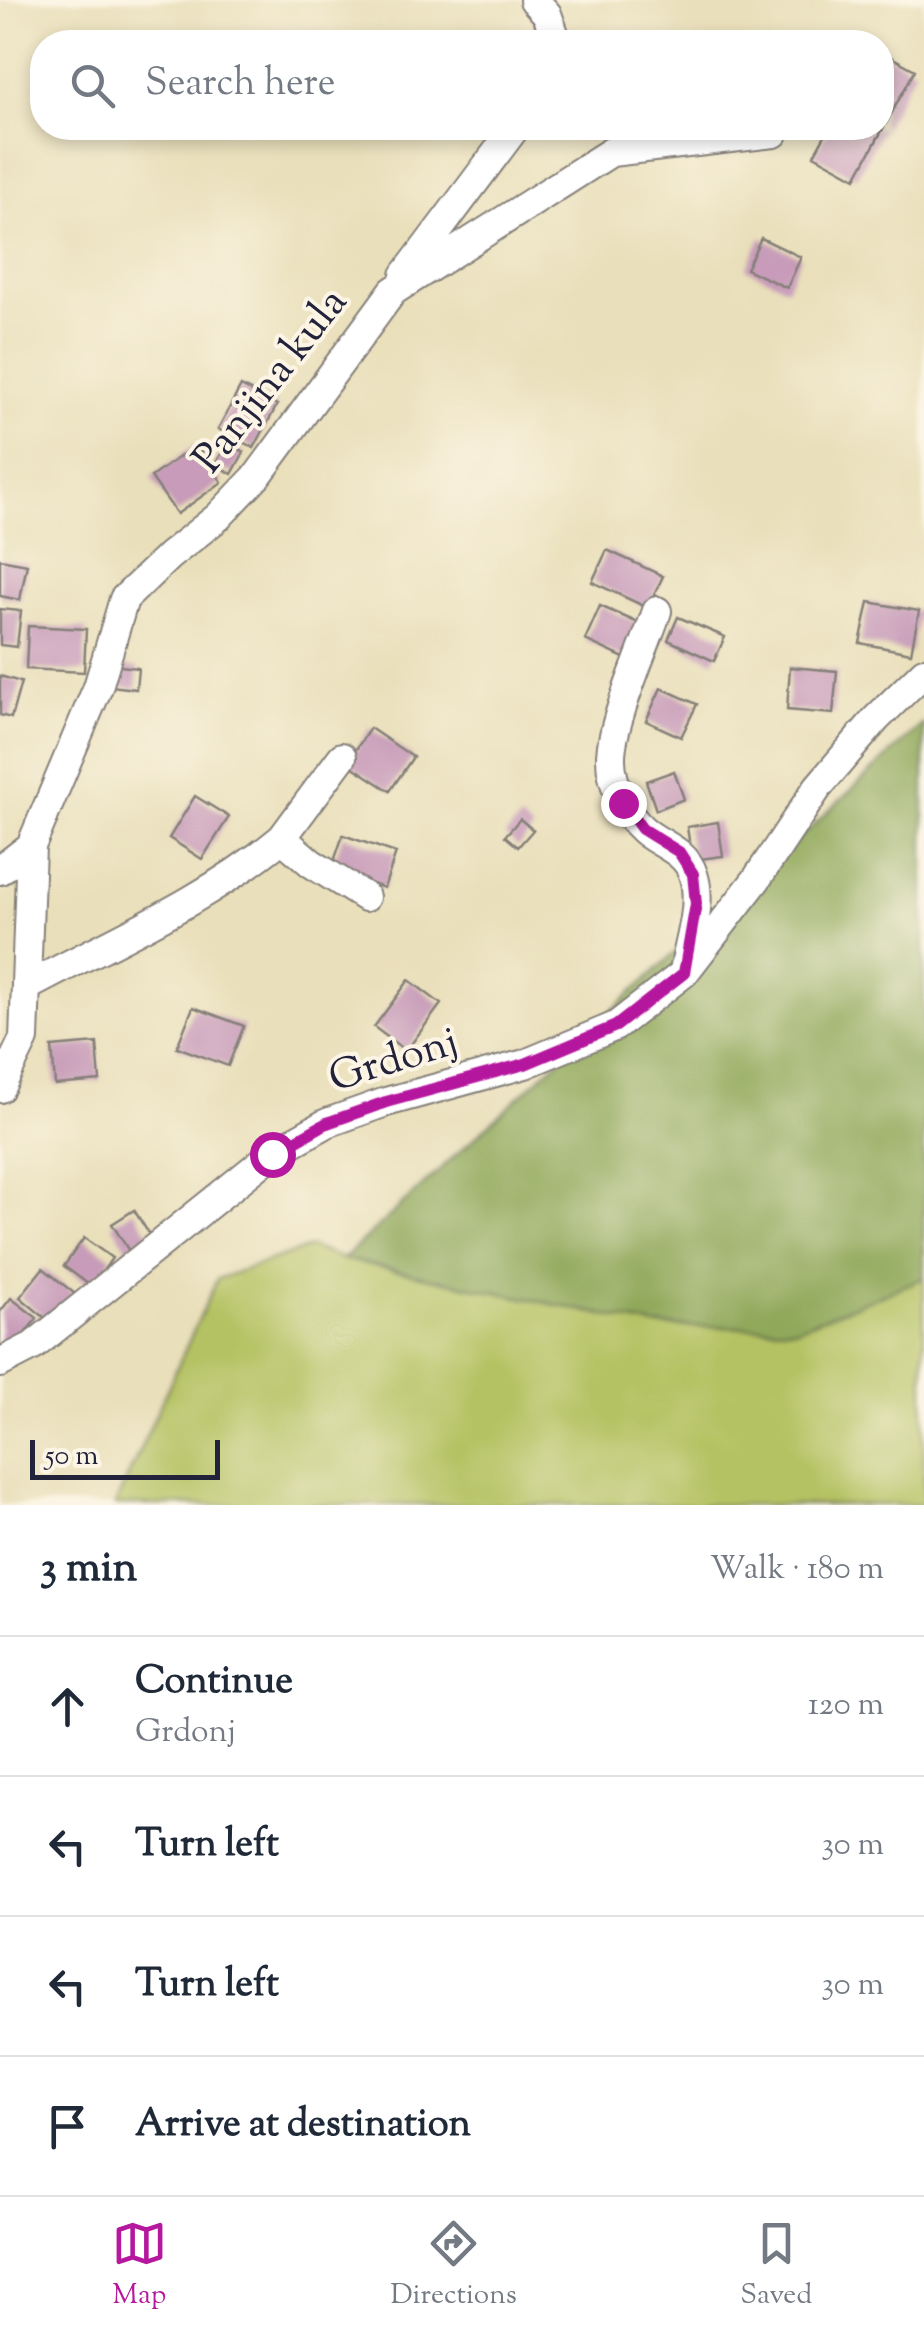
<!DOCTYPE html>
<html lang="en">
<head>
<meta charset="utf-8">
<style>
	body { margin:0; font-family:"Sorts Mill Goudy",serif; background:#f6f6f7; color:#1f2937 }
	.scale { position:absolute; left:30px; bottom:25px; width:190px; box-sizing:border-box; padding-left:10px; border:5px solid #22223b; border-top:0; font-size:28px; line-height:35px; white-space:nowrap; color:#22223b; -webkit-text-stroke:8px #fcf5e5; paint-order:stroke }
	.stop { position:absolute; width:30px; height:30px; margin:-22px; border:8px solid #b5179e; border-radius:50%; background:#fff }
	.stop.end { background:#b5179e; border-color:#fff; box-shadow:0 2px 10px #0008 }
	.list { margin:0; padding:0; list-style:none }
	h2 { display:flex; justify-content:space-between; align-items:center; height:130px; margin:0; padding:0 40px; font-size:42px }
	h2 small { font-size:32px; font-weight:400; color:#747a83 }
	.list li { display:grid; grid-template-columns:65px 1fr auto; gap:30px; align-items:center; box-sizing:border-box; height:140px; padding:0 40px; border-top:2px solid #e0e1e3 }
	.list b { display:block; font-size:38px; white-space:nowrap }
	.list p { margin:0; font-size:32px; white-space:nowrap; color:#747a83 }
	.list em { font-size:32px; font-style:normal; color:#747a83 }
	.icon { flex:none; width:55px; height:55px; fill:none; stroke:currentColor; stroke-width:2; stroke-linecap:round; stroke-linejoin:round }
	.map { position:relative; flex:none; width:924px; height:1505px; overflow:hidden }
	.search { position:absolute; background:#fff; box-shadow:0 5px 15px #0003; left:30px; right:30px; top:30px; height:110px; display:flex; align-items:center; gap:25px; box-sizing:border-box; padding:0 35px; border-radius:40px; color:#747a83; font-size:38px }
	.sheet { height:690px; background:#fff }
	nav { display:flex; justify-content:space-around; align-items:center; box-sizing:border-box; height:140px; border-top:2px solid #e0e1e3; background:#fff; font-size:28px; color:#747a83 }
	nav a { display:grid; justify-items:center; gap:5px }
	nav .on { color:#b5179e }
	.map>svg:first-child { display:block }
	.green { fill:#b5c264; stroke:#6c7250; stroke-width:2.5 }
	.forest { fill:#90a85a; stroke:#59654a; stroke-width:2.5 }
	.building { fill:#c79bb9 }
	.lines { fill:none; stroke-linecap:round; stroke-linejoin:round }
	.minor-casing { stroke:#86807a; stroke-width:32 }
	.minor { stroke:#fff; stroke-width:28 }
	.route { stroke:#b5179e; stroke-width:12 }
	.labels { text-anchor:middle; dominant-baseline:central; stroke-width:8; stroke-linejoin:round; paint-order:stroke }
	.street-label { font-size:42px; fill:#22223b; stroke:#fcf5e5 }
</style>
</head>
<body>
<div class="map">
<svg width="924" height="1505" viewBox="0 0 924 1505">
	<rect width="100%" height="100%" fill="#fcf5e5"/>
	<filter id="ink" filterUnits="userSpaceOnUse"><feTurbulence type="fractalNoise" baseFrequency=".01" numOctaves="2"/><feDisplacementMap in="SourceGraphic" scale="20" xChannelSelector="R" yChannelSelector="G"/><feConvolveMatrix kernelMatrix="1 2 1 2 8 2 1 2 1" color-interpolation-filters="sRGB"/></filter>
	<filter id="wash" filterUnits="userSpaceOnUse"><feTurbulence type="fractalNoise" baseFrequency=".0048" numOctaves="4" result="noise"/><feDisplacementMap in="SourceGraphic" scale="40" xChannelSelector="R" yChannelSelector="G"/><feGaussianBlur stdDeviation="2.25" result="paint"/><feColorMatrix in="noise" values="0 0 0 0 0 0 0 0 0 0 0 0 0 0 0 0 0 1.4 0 .05"/><feComposite in="paint" operator="in"/></filter>
	<g filter="url(#wash)">
		<rect width="100%" height="100%" fill="#e9dfba"/>
		<path class="green" d="M310,1247L343,1259L655,1326L797,1328L924,1278V1505H115L217,1279Z"/>
		<path class="forest" d="M924,723V1278L797,1328L655,1326L343,1259Z"/>
		<g id="blocks">
			<path class="building" d="M882,52L915,70L856,178L814,155L829,128H882Z
				M761,238L801,257L787,288L746,269Z
				M241,386L277,405L254,448L218,429Z
				M228,443L244,452L232,474L215,464Z
				M196,445L222,482L177,514L151,477Z
				M607,550L663,576L648,608L592,582Z
				M0,559L27,564L20,600L0,596Z
				M869,602L919,611L911,653L860,643Z
				M600,606L643,625L628,660L585,640Z
				M0,609L21,611L17,647L0,645Z
				M678,617L725,637L714,661L668,640Z
				M28,626L86,629L84,672L26,669Z
				M112,665L138,668L136,689L110,686Z
				M790,667L837,671L833,714L787,710Z
				M0,676L21,682L11,718L0,715Z
				M661,688L697,704L681,737L646,721Z
				M370,728L413,757L390,791L347,763Z
				M674,771L684,799L656,810L646,781Z
				M195,796L229,817L202,859L169,838Z
				M520,819L533,830L518,847L505,836Z
				M718,822L723,856L692,860L687,827Z
				M343,835L396,853L384,888L331,870Z
				M409,980L441,1004L406,1051L374,1027Z
				M193,1007L244,1026L228,1066L177,1047Z
				M97,1043L100,1081L55,1085L52,1047Z
				M134,1210L156,1245L134,1259L112,1224Z
				M84,1238L112,1258L92,1287L64,1266Z
				M43,1268L75,1294L51,1323L20,1297Z
				M11,1298L37,1318L8,1355L0,1349V1312Z"/>
		</g>
	</g>
	<g filter="url(#ink)">
		<use href="#blocks" fill-opacity="0" stroke="#86807a" stroke-width="2.5"/>
		<g class="lines">
			<g class="minor-casing">
				<path id="minor" d="M534,0L547,14L557,42
					M405,275L515,128
					M657,611C645,647 610,725 611,759C611,782 625,814 642,829C659,845 685,849 693,874C703,902 690,939 685,966
					M282,838L342,757
					M0,870L31,846L98,687L124,599L169,556L218,517L258,475L393,291L611,152L774,133
					M28,986C114,940 207,900 282,838L311,863L365,897
					M0,1088L24,1039L31,846
					M0,1363L33,1346L272,1154L327,1123L386,1102L525,1064L616,1026L684,973L756,880L818,787L876,719L924,672"/>
			</g>
			<use href="#minor" class="minor"/>
		</g>
	</g>
	<g class="lines" filter="url(#ink)">
		<path class="route" d="M272,1154L327,1123L386,1102L525,1064L616,1026L684,973L696,904L693,874L679,852L642,829L623,803"/>
	</g>
	<g class="labels">
		<g class="street-label">
			<text transform="translate(272 382) rotate(-52)">Panjina kula</text>
			<text transform="translate(394 1062) rotate(-17)">Grdonj</text>
		</g>
	</g>
</svg>
<div class="scale">50 m</div>
<div class="stop" style="left:272px;top:1154px"></div>
<div class="stop end" style="left:623px;top:803px"></div>
<div class="search"><svg class="icon" aria-label="search" viewBox="0 0 24 24"><circle cx="10" cy="10" r="6"/><path d="M15 15l6 6"/></svg>Search here</div>
</div>
<section class="sheet">
<h2>3 min<small>Walk · 180 m</small></h2>
<ul class="list">
<li><svg class="icon" aria-label="ahead" viewBox="0 0 24 24"><path d="M12 20V5M6 11l6-6 6 6"/></svg><div><b>Continue</b><p>Grdonj</p></div><em>120 m</em></li>
<li><svg class="icon" aria-label="left" viewBox="0 0 24 24"><path d="M17 20v-9H6M10 6l-5 5 5 5"/></svg><div><b>Turn left</b></div><em>30 m</em></li>
<li><svg class="icon" aria-label="left" viewBox="0 0 24 24"><path d="M17 20v-9H6M10 6l-5 5 5 5"/></svg><div><b>Turn left</b></div><em>30 m</em></li>
<li><svg class="icon" aria-label="arrive" viewBox="0 0 24 24"><path d="M6 21V4h12l-3 4 3 4H6"/></svg><div><b>Arrive at destination</b></div></li>
</ul>
</section>
<nav>
<a class="on"><svg class="icon" aria-label="map" viewBox="0 0 24 24"><path d="M3 6l6-2 6 2 6-2v14l-6 2-6-2-6 2zM9 4v14M15 6v14"/></svg>Map</a>
<a><svg class="icon" aria-label="directions" viewBox="0 0 24 24"><path d="M12 3l9 9-9 9-9-9zM9 14v-3h6M13 9l2 2-2 2"/></svg>Directions</a>
<a><svg class="icon" aria-label="saved" viewBox="0 0 24 24"><path d="M7 4h10v16l-5-4-5 4z"/></svg>Saved</a>
</nav>
</body>
</html>
